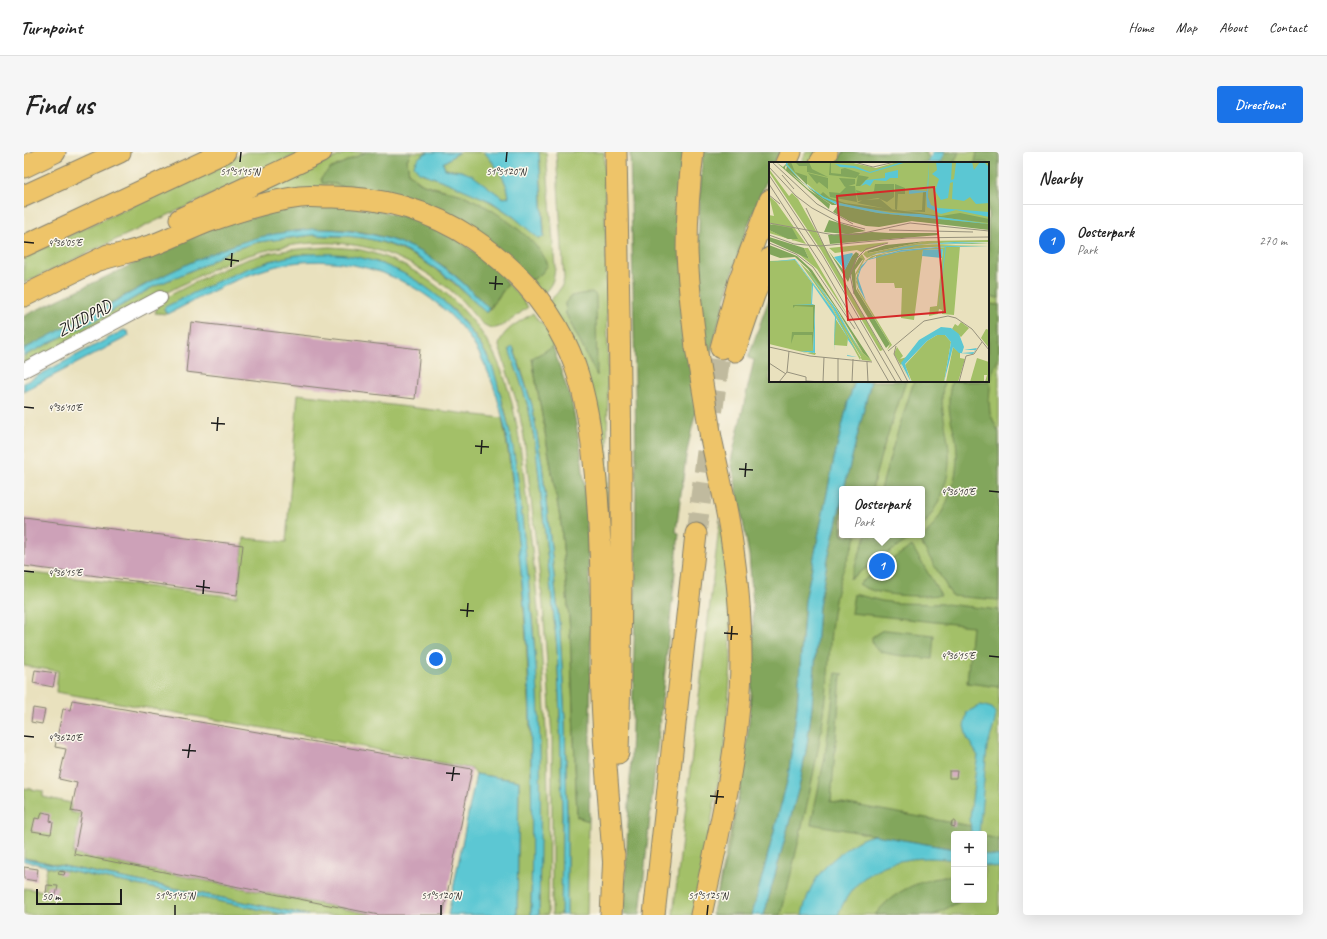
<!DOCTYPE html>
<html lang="en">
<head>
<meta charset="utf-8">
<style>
	body { margin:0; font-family:Caveat,sans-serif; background:#f6f6f6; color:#222 }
	.controls { position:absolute; right:12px; bottom:12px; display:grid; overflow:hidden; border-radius:4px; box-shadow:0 4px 16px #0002 }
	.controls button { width:36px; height:36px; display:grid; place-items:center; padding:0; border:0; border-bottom:1px solid #e0e0e0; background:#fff; color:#222; font:20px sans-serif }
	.scale { position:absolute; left:12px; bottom:10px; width:86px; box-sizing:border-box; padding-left:4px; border:2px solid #1c1c1c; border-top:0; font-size:11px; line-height:14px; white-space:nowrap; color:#1c1c1c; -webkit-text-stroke:3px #fbf7ec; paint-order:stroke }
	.you { position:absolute; left:412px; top:507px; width:14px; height:14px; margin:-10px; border:3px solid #fff; border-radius:50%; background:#1a73e8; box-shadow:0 0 0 6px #1a73e833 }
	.badge { display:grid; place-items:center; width:26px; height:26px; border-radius:50%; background:#1a73e8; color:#fff; font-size:13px; font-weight:700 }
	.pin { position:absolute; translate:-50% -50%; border:2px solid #fff; box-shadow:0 1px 4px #0006 }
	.popup { position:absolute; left:815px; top:334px; width:86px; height:52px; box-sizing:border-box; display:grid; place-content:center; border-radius:4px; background:#fff; filter:drop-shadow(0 1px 3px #0005); font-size:13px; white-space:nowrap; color:#767676 }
	.popup b { font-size:15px; color:#222 }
	.popup::after { content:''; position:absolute; left:50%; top:100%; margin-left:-8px; border:8px solid transparent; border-top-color:#fff }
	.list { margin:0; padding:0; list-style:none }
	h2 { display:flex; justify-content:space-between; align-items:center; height:52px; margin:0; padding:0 16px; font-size:17px }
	h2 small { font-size:13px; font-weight:400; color:#767676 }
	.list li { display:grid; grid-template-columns:26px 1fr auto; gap:12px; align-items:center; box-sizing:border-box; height:72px; padding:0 16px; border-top:1px solid #e0e0e0 }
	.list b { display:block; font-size:15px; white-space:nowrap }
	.list p { margin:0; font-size:13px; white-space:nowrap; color:#767676 }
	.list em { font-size:13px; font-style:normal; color:#767676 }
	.map { position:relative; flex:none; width:975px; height:763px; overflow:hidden; border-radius:4px }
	header { display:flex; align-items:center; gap:24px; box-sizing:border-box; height:56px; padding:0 20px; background:#fff; border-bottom:1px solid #e0e0e0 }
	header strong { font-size:19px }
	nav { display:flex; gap:22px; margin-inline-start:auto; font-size:14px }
	.intro { display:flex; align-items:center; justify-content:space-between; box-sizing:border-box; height:96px; padding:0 24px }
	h1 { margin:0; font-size:28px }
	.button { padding:10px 18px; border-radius:4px; background:#1a73e8; color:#fff; font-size:14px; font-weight:700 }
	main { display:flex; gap:24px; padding:0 24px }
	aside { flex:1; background:#fff; border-radius:4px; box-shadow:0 4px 16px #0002 }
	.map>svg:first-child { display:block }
	.green { fill:#a3c067; stroke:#606e42; fill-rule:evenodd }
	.forest { fill:#82a65c; stroke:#4f613c }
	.water { fill:#5bc7d3; stroke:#3c7278 }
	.building { fill:#cda1b8 }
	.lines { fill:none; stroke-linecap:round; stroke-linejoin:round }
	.highway-tunnel { stroke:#c0ba9e; stroke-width:21; stroke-dasharray:21 10; stroke-linecap:butt }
	.minor-casing { stroke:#827e6d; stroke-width:16 }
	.highway-casing { stroke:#827e6d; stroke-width:23 }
	.minor { stroke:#fff; stroke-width:14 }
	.highway { stroke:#eec469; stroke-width:21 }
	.highway-bridge-casing { stroke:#827e6d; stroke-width:23; stroke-linecap:butt }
	.highway-bridge { stroke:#eec469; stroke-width:21 }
	.ticks { fill:none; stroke:#1c1c1c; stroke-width:1.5 }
	.labels { text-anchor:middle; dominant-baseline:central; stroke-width:3; stroke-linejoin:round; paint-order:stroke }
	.street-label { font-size:17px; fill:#1c1c1c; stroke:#fbf7ec }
	.inset-road { fill:none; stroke:#97927d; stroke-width:1 }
	.view { fill:#d62828; fill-opacity:0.15; stroke:#d62828; stroke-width:2 }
	.inset-edge { fill:none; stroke:#1c1c1c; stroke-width:2 }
	.ticks-label { font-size:10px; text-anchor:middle; fill:#1c1c1c; stroke:#fbf7ec; stroke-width:3; stroke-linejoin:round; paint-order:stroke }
</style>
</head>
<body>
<header>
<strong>Turnpoint</strong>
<nav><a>Home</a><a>Map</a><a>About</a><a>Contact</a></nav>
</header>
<div class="intro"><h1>Find us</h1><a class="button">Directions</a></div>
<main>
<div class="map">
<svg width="975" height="763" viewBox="0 0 975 763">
	<rect width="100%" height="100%" fill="#fbf7ec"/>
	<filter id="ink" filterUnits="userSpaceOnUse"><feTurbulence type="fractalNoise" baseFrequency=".025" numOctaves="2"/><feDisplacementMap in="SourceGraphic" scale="8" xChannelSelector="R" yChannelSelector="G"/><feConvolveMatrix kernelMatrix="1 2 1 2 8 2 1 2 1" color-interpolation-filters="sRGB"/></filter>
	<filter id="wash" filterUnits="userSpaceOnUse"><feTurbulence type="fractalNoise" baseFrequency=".012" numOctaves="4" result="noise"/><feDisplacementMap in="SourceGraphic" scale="16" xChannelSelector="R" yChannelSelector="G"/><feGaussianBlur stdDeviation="0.9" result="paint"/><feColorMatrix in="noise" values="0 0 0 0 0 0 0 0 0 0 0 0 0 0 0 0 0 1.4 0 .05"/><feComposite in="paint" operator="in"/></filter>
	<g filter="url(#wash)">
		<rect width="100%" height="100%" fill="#e9e1be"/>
		<path class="green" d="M222,0H278L0,131V105Z
			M323,0H342L306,17L298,31L312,32L326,39L209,53Z
			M387,0H404L399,3V22C441,35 483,54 514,86L520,85V78L515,0H522L531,115C530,128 528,134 518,143L441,44L399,32L385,21L383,8Z
			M435,0H461C470,13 484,28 485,45L479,46L437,19L421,17L419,11Z
			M532,0H580L584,196L583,371L579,329L524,150C531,144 538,137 540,127ZM541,151L573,223L542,162Z
			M782,0H793L786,11H777Z
			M913,0H975V763H690L697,722L732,563L762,229H964V11H906ZM818,337H898V383H818ZM930,682H960V748H930Z
			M289,83C306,85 324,83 341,86C390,96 427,126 461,160H464L484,132L494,142L504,155C496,161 477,178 468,176C456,174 447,158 439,150C433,144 427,138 421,134C348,78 276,82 194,114L0,214V204L81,163L129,135L180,113L205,99L234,90Z
			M306,95C316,96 327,96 337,98C387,109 436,145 463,189C494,240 497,303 504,361C520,494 527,629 524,763H515V594L514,544L508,463L492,313L481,258L464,205L451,184L431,159L396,131L377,120L353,110L281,102L245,109L141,160L144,162L131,161L135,149C172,130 210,108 251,100C269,97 288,96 306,95Z
			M509,161L515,170H518L531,193L508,207L537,372L546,479L553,665L565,669L563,763H543V659L541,567L536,479L518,312L508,253L496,214L489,195L496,228L505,258L512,297L533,495L536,564L538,662V753L537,763H528V585L519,453L500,285L494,254L475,194C477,178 496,170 509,161Z
			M274,242L478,266C487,309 491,354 495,398C507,519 509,641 507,763H493L495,629L452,622L449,617L280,583L32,540L34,519L0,514V420L213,445L220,386L262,390Z
			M696,367L706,444L707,513L701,595L670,763H649Z
			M0,636L19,639V645L47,651L46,660L56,662L49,702L351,763H284L0,706Z
			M23,715L44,719L263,763H0V736L19,739Z"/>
		<path class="forest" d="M342,0H387L383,8L385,21C390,25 394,30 400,32C413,38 428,39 441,44C467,55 515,87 524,113L518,121L507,129L493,113L312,32L298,31L297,26L306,17Z
			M606,0H663L673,253L662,304L652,380L655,381L616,763H599C609,609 612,454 612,299C611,199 608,100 606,0Z
			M679,0H756L750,11H746V20L718,89L685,206C672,138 673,69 679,0Z
			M819,0H902L906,7L904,11H812Z
			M921,0H935L930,11H916Z
			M953,0H975V146L964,145V11H951Z
			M315,53L352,58L389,67L437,90L475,118L484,132L465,157C448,139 429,119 407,106C293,38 174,104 72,159C49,173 24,185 0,197V164L159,88L186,76L267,56Z
			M568,140L572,143L573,224L542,162L541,151L547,144Z
			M746,144V229H831L824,250L810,307L781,449L773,555L764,626L728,763H688L705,695L719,621L725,570L729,514V452L725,403L721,380L707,309L730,208L724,206Z
			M964,152L975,153V204L967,224L965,249L966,261L975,281V448L928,444L896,389C922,363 937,326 932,289C931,280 927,271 926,262C924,252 925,239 928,229H964Z
			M529,195L548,251L557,299L562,351L567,475L565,669L553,665L546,479L537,372L508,206Z
			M847,229H882L857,303L848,337H820Z
			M890,229H920C915,253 921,267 924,290C929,322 918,350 898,375V337H857L870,291Z
			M818,347V383H833C824,405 815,426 811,449C804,486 806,524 800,561C790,629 773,696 757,763H740L776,631L783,593L788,555L795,454L803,411Z
			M842,383H891L826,427Z
			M888,394L917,443C896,445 852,445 835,432L858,414Z
			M830,442L858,449L872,451L922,452L975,458V535L943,531L948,474L827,461Z
			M862,478L910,483L908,507C896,505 863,504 854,498C849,495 848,491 848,485L857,479Z
			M812,521L819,522L817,524L807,649L947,674V682H930V697L787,672L801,604Z
			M960,684L975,687V704L960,702Z
			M930,724V748H939L910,763H851C869,738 900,726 930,724Z"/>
		<path class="water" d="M404,0H435L419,11L421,17L437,19L448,23L479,46L485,45C484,29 470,11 460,0H515L520,85L514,86L490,65L468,50L427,32L395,20L390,14C391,7 398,3 404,0Z
			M909,0H921L916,11H904Z
			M288,77C329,77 372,83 408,107C429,120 448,139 465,157L464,160H461L430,130L412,117L393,105L376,96L358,90L340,86L321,84L289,83L234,90L205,99L180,113L129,135L81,163L0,204V197C24,184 49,172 73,159C125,131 179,100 236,85C253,81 270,79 288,77Z
			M281,102C297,102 313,101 328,104C388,115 433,152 463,204C471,217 473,231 477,245C483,267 489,291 492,314C495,331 496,348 498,365C504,424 510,483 514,542C518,615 516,689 515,763H507C508,686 508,608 505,531C503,480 498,430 493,379C488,320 484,256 456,203C421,137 341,101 268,111C224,118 184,142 144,162L141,160L140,157L141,155C186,133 231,108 281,102Z
			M100,178L104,180L105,184L0,239V231Z
			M489,195L508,253L518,312L536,479L541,567L543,659V763H537L538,662L536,564L533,495L512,297L505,258L496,228L485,197Z
			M831,229H847L820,337H818V347L803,411L795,454L788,555L783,593L776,631L740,763H728L764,626L773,555L781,449L810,307L824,250Z
			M957,553L968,556L972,561C971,574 966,584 963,596L955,682H947L946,665L952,615L954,604L943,586L940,574L943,560Z
			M452,622L495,629L493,763H424Z
			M851,683L930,697V708C880,701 834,712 814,763H778C785,733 796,716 821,698C830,691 839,685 851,683Z
			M960,702L975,704V716L960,713Z
			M0,706L24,711L284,763H263L44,719L0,709Z"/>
		<g id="blocks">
			<path class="building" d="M167,170L396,197L391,247L162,220Z
				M0,366L219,393L213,443L0,414Z
				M11,518L32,521L29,535L9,531Z
				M48,548L448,617L419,763H355L50,702L58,661L47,659L53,631L35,627L42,597L31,595L39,557L46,558Z
				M9,556L21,558L18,572L7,570Z
				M925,619H933L932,626H925Z
				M18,660L27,662L26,669L29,670L27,682L8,679L11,666L16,667Z
				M928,669H931V675L927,674Z
				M0,715L14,717L12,729L0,727Z
				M35,719L41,720L40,723L34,722Z
				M23,733L34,734L32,743L22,742Z"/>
		</g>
	</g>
	<g filter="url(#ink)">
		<use href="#blocks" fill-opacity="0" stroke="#827e6d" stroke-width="1"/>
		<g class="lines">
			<path class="highway-tunnel" d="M672,382L697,196"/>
			<g class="minor-casing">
				<path id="minor" d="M0,218L136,146"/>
			</g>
			<g class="highway-casing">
				<path id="highway" d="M592,0C596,200 600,401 594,601
					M669,0C665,32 663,65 663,98C664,130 668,163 672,195
					M762,11L767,0
					M796,11L803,0
					M0,15L31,0
					M0,44L96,0
					M156,67L297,0
					M0,94L201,0
					M72,109C91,103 110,99 129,93C147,86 165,77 183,70C213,59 244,49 276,45C285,44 294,45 303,45C355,44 406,58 449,87C490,115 519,146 541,190C557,222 564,258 568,293C574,338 576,382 577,427C578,466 576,505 578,545C580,602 586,659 590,716
					M0,144L84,103
					M697,196L715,129L746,48
					M711,199L730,143L746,106
					M587,763L590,702
					M630,763L672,382
					M677,763C695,680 718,587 717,502C717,463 713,423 707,384C702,351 694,319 687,286"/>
			</g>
			<use href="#minor" class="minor"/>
			<use href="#highway" class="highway"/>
			<g class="highway-bridge-casing">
				<path id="highway-bridge" d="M672,195L687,286"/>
			</g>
			<use href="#highway-bridge" class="highway-bridge"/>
		</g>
	</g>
	<path class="ticks" d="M216,10L217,0M482,10L483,0M0,90L10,91M201,107L215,109M207,115L208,101M465,131L479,132M471,138L472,124M0,255L10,256M187,271L201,272M193,279L194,265M451,294L465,295M457,302L458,288M715,317L729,318M721,325L722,311M965,339L975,340M0,419L10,420M172,434L186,436M179,442L180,428M436,458L450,459M443,465L444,451M700,481L714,482M707,488L708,474M965,504L975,505M0,584L10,585M158,598L172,599M164,606L166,592M422,621L436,622M428,629L430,615M686,644L700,645M692,652L694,638M151,763V753M417,763V753M683,763L684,753"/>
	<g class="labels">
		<g class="street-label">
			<text transform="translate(60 166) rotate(-28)">ZUIDPAD</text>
		</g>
	</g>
	<g transform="translate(745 10)">
		<rect width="220" height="220" fill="#e9e1be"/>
		<path d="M20,0H80L107,6L128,0H220V65L142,59H100L51,33L16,3ZM0,7L20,34L23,31L29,37L114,188L111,189L52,88L0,10ZM0,34L7,40L37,82L0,71V68L25,79L0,60V53L5,54ZM220,78V80H185L145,83L203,81L220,82H187L168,83L220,84L162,85L132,88L110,93L151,87L191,84L185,153L173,152V148L170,147L169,152L160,154L161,145L168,144L174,87L154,88L145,158L132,156L133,126H126L125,121H107V94L95,100L89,112L90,126L98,140L89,125L87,118L89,109L96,99L103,94L120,90L109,91L98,96L94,92L97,89L100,91L158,79ZM120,80L92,90L88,88L66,91L60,86ZM35,86H39L81,157L48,107L26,89L40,97ZM93,92L96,97L87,113L88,125L123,183L118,188L121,182L88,128L86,112L94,98L90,95ZM26,98L43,121L42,142L45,143L44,191L31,189L39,191H47L46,193L0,182V99ZM27,98L63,146L92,195L91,198L63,147ZM31,101L45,114L94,191L103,199L93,198L64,147ZM43,115L67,147L95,194L63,144ZM66,156L79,176L78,184L65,183ZM192,160L200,166L192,175L183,167L186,162L189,164ZM217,167L220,168V186L212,176ZM168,173H176L182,180L175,220H143L136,203L158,179ZM128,185L134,194L131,197L138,195L132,203L142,220L125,192ZM184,185L191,191V196L196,197L189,220H177ZM208,196L220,200V220H216L218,213H215V220H201Z" fill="#a3c067" fill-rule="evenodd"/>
		<path d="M7,0L14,5L17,2L16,6L17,8L18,4L37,24L68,43H63L48,33L18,8L39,27L61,42L60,47ZM22,0L26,10L38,14V23L18,2ZM26,0H40L43,7L59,15L38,10V4H30ZM61,0L62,1V11L72,12V7L76,6L91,11L87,16L60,13ZM39,11L59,16V27L50,20L48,22ZM89,13L100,15L91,24H87ZM70,16L86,17V22L76,25ZM106,22H125V35L118,40L109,36L89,39L87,28L101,32L105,29ZM126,22L136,26V32H129L128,48L126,47ZM78,24H86L88,40L61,35L60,30L71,31ZM54,30L61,36L76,41L172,54L191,51L220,57V61L90,46L61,38L51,33ZM154,30H157L156,50L136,49L153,48ZM111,37L124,48L88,41L94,38ZM69,43L109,51L220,62V68L143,59L110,65L97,64L80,59L64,50ZM60,58L97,69L77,72L55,70ZM0,62L23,66L29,77H19L0,68ZM103,70L120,71H170V73L61,82L60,77L59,73ZM0,75L35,86L40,97L0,79ZM158,79L99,91L98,89L117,83ZM0,83L28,94L43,108L102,198L94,191L67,146L39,107L26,95L11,96L0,92ZM59,88L75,109L83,94L87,90L90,92L79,120ZM90,95L94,97L86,108L87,127L121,182L117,186L85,132L82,110ZM24,143H46L44,187L43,173H25L22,182L23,170H44V145L26,144L24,146Z" fill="#82a65c"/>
		<path d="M20,0L18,2L32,19L55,35L70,41L122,51L151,52L220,62L109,51L69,43L54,36L32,19L17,3V1ZM133,0H138L101,11L85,6L71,5L66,2L86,4L101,10ZM160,0L159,35L162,43L169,46L220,50V55L187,48L172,52L158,45L157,30L140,32V28L158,29ZM167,0H183L182,18L185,17L187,1L203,0L205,8L211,0H215L220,5V41L207,42L201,35L195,39L183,37L184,20L181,21L179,36L172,38L166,29L170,17L163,12L168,8ZM129,8V16H121L117,19L105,18L101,24L97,22L92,24L97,18L116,16V11ZM185,80L220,81L157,82L98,94L134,85L157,82ZM180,84L220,85H177L169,152L156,156L169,152L176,85L130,90L99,98L92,107L89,116L97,139L90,126L88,116L92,104L100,97L132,88ZM174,87L173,96L153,94L154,88ZM84,92L76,108L65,95L83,91ZM26,97L63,147L87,189L79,178L78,193L88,195L78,194L79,176L67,156L65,190L66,155L44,123L43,142L46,143V191L31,189H44L46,143L25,142H42L43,121L26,98L0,100ZM37,107L67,147L94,195L63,144ZM172,165L182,166L190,172L195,185L193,191L205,190L206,188H195L208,186L204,192L190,191L184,185L175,220L182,180L176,173H168L158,179L136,202L142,220L132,201L150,178Z" fill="#5bc7d3"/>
		<path class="inset-road" d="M3,0L48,42L84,62M85,0L104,5L126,0M0,5L27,34L43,46L69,60L96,67M0,13L54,94L127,220M13,13L25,27M0,22L54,105L120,220M0,33L11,42M37,46L59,92L133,220M0,61L65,73L90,72L141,61L220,69M120,68L204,70M0,73L25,82L51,84L138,76L220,75M0,81L27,92L44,105L86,167M85,132L81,113L87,97L97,87L119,81M127,184L125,192L139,220M0,185L41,194L103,200M119,189L155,159L179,154L187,156L203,167L220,188M98,200L99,220M0,201L17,212M18,210L37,215V220M37,219L54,220M10,220L18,210L20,189M54,220L55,195M69,220V196M83,220L84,197M190,220L197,194L205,192L213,180"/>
		<path class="view" d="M165,25L176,150L79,158L68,34Z"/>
		<rect width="220" height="220" class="inset-edge"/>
	</g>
	<g class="ticks-label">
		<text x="216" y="23">51°51'15"N</text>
		<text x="482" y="23">51°51'20"N</text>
		<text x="41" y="94">4°36'05"E</text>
		<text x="41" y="259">4°36'10"E</text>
		<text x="934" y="343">4°36'10"E</text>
		<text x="41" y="424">4°36'15"E</text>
		<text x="934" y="507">4°36'15"E</text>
		<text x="41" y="589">4°36'20"E</text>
		<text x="151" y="747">51°51'15"N</text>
		<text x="417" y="747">51°51'20"N</text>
		<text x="684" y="747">51°51'25"N</text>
	</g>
</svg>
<div class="controls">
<button>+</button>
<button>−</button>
</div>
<div class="scale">50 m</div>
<div class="you"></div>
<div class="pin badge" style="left:858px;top:414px">1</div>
<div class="popup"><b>Oosterpark</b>Park</div>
</div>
<aside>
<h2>Nearby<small></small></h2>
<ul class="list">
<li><span class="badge">1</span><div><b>Oosterpark</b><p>Park</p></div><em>270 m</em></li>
</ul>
</aside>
</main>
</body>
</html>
